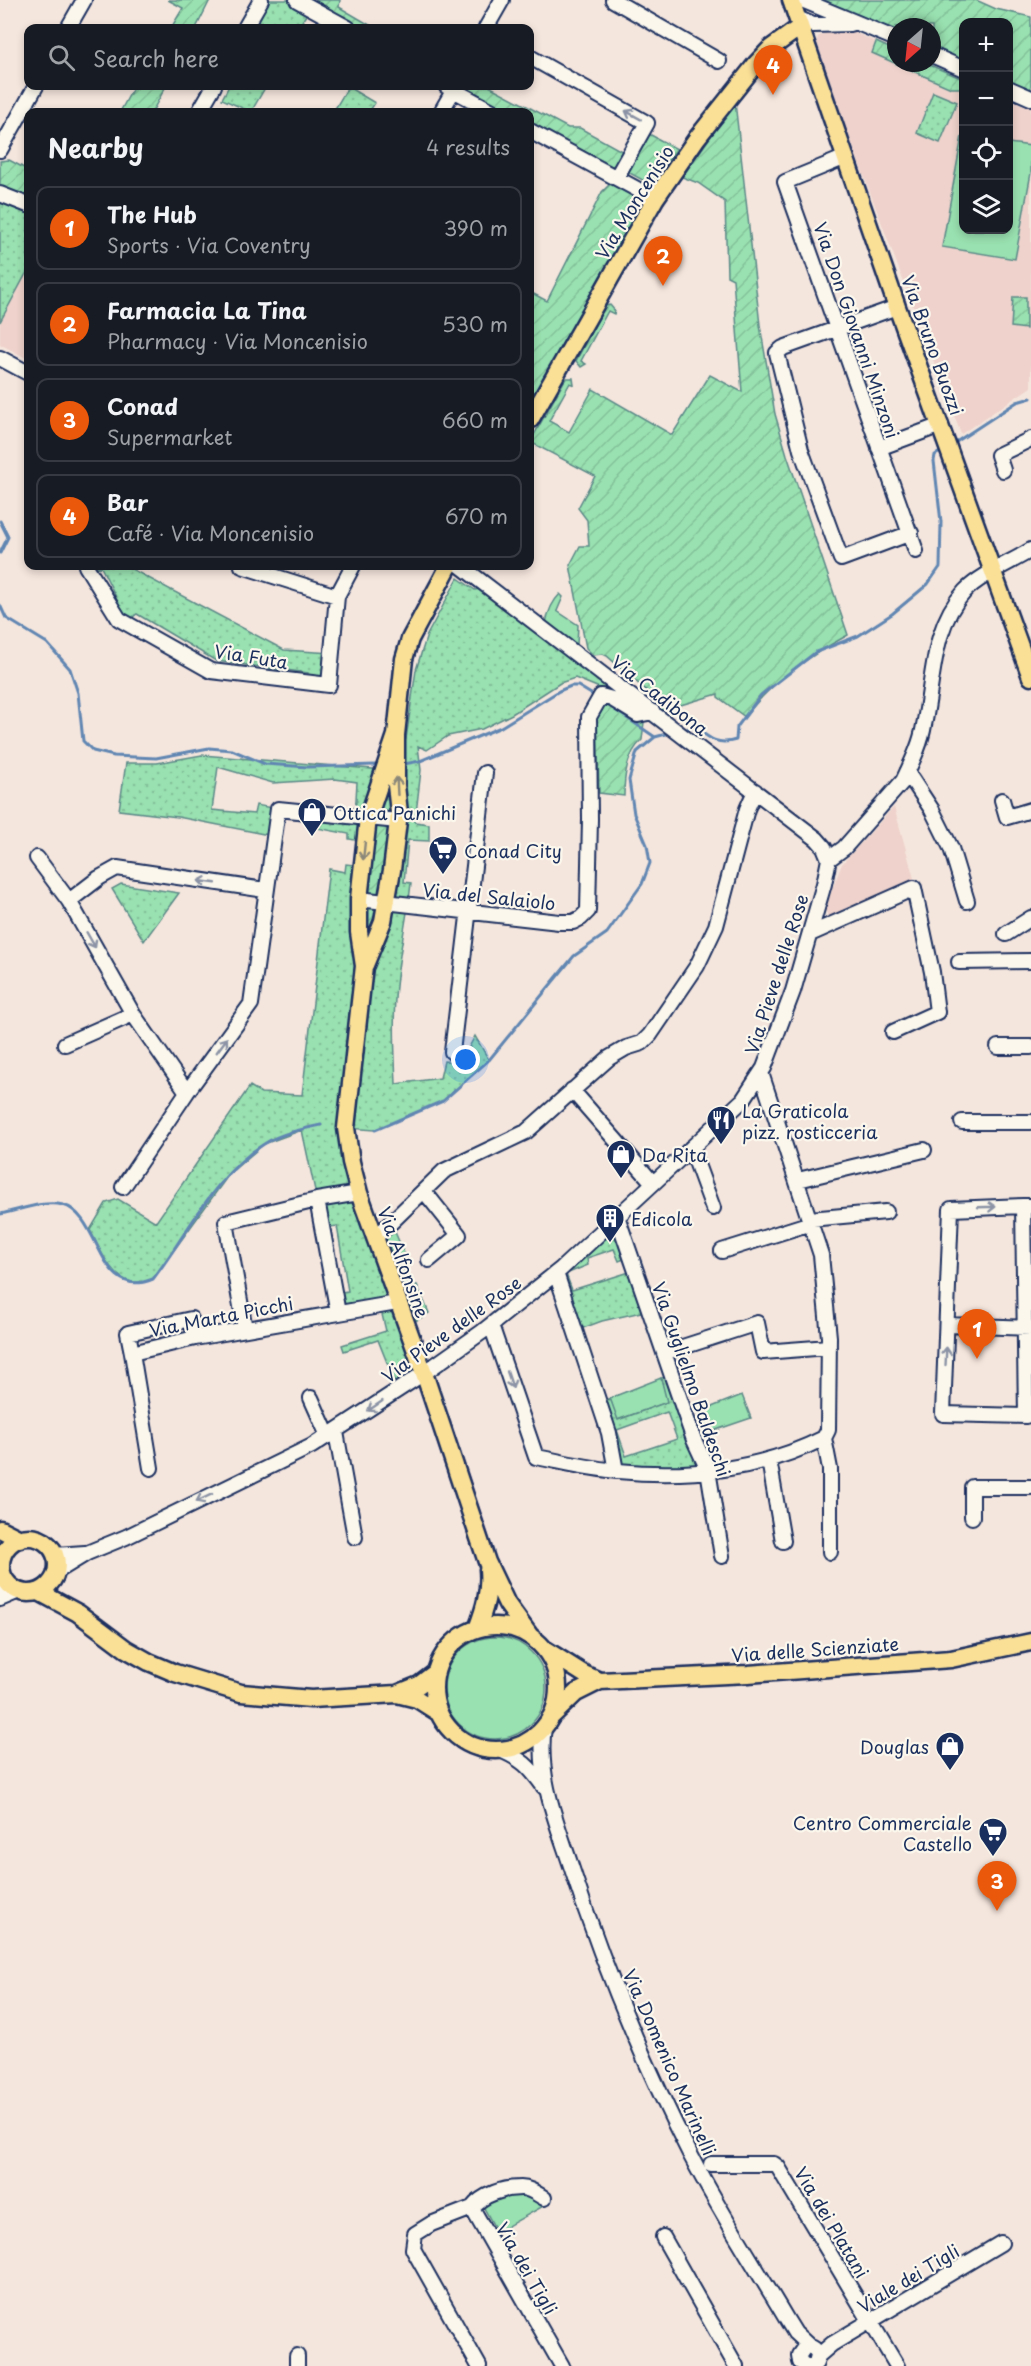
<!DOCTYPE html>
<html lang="en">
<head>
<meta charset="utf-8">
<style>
	body { margin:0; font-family:"Playpen Sans",sans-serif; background:#242831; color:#f1f3f6 }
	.controls { position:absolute; right:18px; top:18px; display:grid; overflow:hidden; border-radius:12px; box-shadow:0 3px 9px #0003 }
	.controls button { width:54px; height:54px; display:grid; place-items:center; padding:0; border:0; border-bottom:2px solid #363941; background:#171b24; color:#f1f3f6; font:30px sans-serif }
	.compass { position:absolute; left:887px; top:18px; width:54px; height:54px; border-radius:50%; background:#171b24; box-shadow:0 3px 9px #0003; rotate:207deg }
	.you { position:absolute; left:466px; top:1060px; width:21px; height:21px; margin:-15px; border:4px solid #fff; border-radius:50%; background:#1a73e8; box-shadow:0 0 0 9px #1a73e833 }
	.badge { display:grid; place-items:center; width:39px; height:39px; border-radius:50%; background:#ea580c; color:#fff; font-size:20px; font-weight:700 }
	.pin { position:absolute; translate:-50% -50px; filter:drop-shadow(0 2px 3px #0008) }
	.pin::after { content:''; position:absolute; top:32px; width:21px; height:18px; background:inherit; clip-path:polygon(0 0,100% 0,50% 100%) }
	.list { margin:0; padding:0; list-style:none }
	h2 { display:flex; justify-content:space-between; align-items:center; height:78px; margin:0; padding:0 24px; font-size:26px }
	h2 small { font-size:20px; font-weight:400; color:#9ea1a6 }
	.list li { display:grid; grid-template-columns:39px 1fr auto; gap:18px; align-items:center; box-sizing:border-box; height:84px; margin:0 12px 12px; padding:0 12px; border:2px solid #363941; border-radius:12px }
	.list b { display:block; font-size:22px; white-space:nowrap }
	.list p { margin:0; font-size:20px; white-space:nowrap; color:#9ea1a6 }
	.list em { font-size:20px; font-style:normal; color:#9ea1a6 }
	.icon { flex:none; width:33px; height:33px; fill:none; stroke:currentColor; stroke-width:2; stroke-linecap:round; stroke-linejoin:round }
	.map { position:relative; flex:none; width:1031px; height:2366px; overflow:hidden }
	.search { position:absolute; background:#171b24; box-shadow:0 3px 9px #0003; left:24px; top:24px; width:510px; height:66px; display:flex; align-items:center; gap:15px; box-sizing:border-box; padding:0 21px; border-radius:12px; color:#9ea1a6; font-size:22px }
	.panel { position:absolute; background:#171b24; box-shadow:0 3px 9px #0003; left:24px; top:108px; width:510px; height:462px; border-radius:12px }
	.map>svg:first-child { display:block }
	.built { fill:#eed2cb }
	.grass { fill:#99e1b0; stroke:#5a8887; stroke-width:1.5 }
	.park { fill:url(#park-dots); stroke:#5a8887; stroke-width:1.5; fill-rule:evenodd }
	.garden { fill:url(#garden-furrows); stroke:#5a8887; stroke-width:1.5 }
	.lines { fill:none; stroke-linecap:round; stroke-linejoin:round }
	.stream { stroke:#6186b2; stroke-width:3 }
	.minor-casing { stroke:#1b2f5e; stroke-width:18 }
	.major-casing { stroke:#1b2f5e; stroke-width:21 }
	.minor { stroke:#fbf7ec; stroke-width:14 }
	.major { stroke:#fadf96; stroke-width:16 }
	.oneway { stroke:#8b93a5 }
	.oneway2 { stroke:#8a877a }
	.labels { text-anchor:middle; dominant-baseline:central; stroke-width:4.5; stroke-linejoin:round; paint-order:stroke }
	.street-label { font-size:18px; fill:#1b2f5e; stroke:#fbf7ec }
	.poi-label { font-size:18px; fill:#1b2f5e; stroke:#fbf7ec; text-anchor:start }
</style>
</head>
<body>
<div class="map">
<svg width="1031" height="2366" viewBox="0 0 1031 2366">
	<defs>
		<pattern id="park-dots" width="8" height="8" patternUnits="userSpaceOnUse" patternTransform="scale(1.5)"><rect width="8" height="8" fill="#99e1b0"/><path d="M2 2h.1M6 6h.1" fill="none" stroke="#83c19a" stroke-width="1.8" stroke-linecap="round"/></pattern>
		<pattern id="garden-furrows" width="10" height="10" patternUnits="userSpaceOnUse" patternTransform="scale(1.5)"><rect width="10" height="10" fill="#99e1b0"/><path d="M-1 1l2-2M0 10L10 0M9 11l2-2" fill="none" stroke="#83c19a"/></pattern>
	</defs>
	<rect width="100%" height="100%" fill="#f5e6dd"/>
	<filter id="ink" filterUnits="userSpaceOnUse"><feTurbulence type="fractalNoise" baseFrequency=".0167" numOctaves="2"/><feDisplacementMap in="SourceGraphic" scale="12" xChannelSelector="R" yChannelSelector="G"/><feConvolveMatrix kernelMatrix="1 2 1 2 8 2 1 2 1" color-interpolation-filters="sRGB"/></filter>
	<g filter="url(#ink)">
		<path class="built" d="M830,29H846L876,42L873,53L951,88H963L964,230H1008L1009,99L1031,108V387L961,434L815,46L818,37Z
			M28,270V359L0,344V322Z
			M894,807L915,882L833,918L828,917L825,908L842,864Z"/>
		<path class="grass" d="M962,136L964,230H1008L1009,143L1031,146V173L1015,259L942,247Z
			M560,594L563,597L557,611L578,625L577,645L546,623C548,612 552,602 560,594Z
			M661,1378L668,1402L617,1420L610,1398Z
			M742,1395L751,1418L707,1433L699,1412Z
			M444 1688a51 51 0 1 1 102 0a51 51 0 1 1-102 0Z
			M522,2192L547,2204L497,2232L483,2206L486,2199Z"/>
		<path class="park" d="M261,0H297L311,7L298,28H260L262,25L250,19Z
			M229,86H266L251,112L222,99Z
			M348,87L375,103L369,112H333Z
			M933,92L957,102L940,143L917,133Z
			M0,194L28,206V270L0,322Z
			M86,566H126L284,650L332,653L329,685L308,682V673L216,661L137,614L126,622L109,602L116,597L101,567L88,568Z
			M458,578L475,590L484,588L639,710L597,687L575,678L560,683L512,714L482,729L448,736L427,750L418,746L421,770L415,822L429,824V841L408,840L404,882L411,883C407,922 397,960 395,999C393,1027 395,1056 396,1084L440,1078L444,1061L461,1062L475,1036L489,1060L443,1101L375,1130L347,1128L424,1373L398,1390L378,1340L344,1351L342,1345L386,1331L380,1306L338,1313L334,1293L348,1291L337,1226L323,1228L302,1130L264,1144L230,1173L153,1279C116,1294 104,1256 90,1230L106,1203L118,1199L156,1222L250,1086L261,1093L302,1095L329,869L345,872L346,864L363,866L396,735L406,739L416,670L427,635Z
			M202,755L384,770L365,842L349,839V834L317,828L319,813L355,817L357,782L335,779L273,783L218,767L212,810L254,814L256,805L278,809L274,836L178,817L119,810L126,763H157Z
			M121,884L179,893L144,941L112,889Z
			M617,1216L631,1256L619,1261L614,1249L587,1258L588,1265L566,1274L572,1290L636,1270L650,1310L602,1321L575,1331L561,1269Z
			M395,1232L407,1260L401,1264L410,1287L417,1285L429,1313L414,1322L388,1248L385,1247L381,1234Z
			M667,1377L708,1470L616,1471L599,1403L610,1398L618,1420L667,1402L661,1378ZM667,1412L677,1439L626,1456L617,1430Z"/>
		<path class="garden" d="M168,0H210L196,28H171L183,8Z
			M297,0H340L339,7L375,28H348Z
			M815,0H976L996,9L1031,17V92L1009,82L1008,22H964L963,63L932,50V27H896V35Z
			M876,42L896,51V63H925L963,79V88H951L872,53Z
			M134,86H166L152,112H120Z
			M446,86H489L568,128H580L629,155L616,178L655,199L530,420V292L547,301L602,192L616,178L530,131V112H495Z
			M735,102L760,325L775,414L787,455L848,635C809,656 772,681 745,717L718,697V694L660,711L650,694L607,656L603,654L593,655L586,648L570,565L580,546H589L587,520L578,508L595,476L530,442L566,378H573L574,385L570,383L549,421L569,432L593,389L672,435L710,375L742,392L733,279L727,276L725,202L698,183L682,177Z
			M649,134L677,149L652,181L648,183L628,172Z
			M9,160L28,170V205L0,194V161Z
			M1013,297H1026V329L1011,327Z
			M610,305L615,311L614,314L608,311L581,361L586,364L581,367L576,361L605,306Z
			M604,702L644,722L642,740C627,754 624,775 624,796L599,793L597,714Z
			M396,735L388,902L364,966L368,818Z"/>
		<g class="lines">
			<path class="stream" d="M953,444L1017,402L1031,398
				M0,521L8,537L0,553
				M0,605L6,618L47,643L70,669L78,693L83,741L93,751L114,756L156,758L209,748L232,750L265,764L308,767L375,765
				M605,703L655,737
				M683,730L695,727C709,738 717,746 736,740L737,727L761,695L816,652L858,636L892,614L928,584L940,567L941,522L934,461L935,455L942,451
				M404,764L420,761L501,727L559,691L571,686H578L596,697
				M375,1130L443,1101L489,1060L574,956L607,933L642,884L650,863L647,845L634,814L629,780L637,752L655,737L670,733
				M0,1214C20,1210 44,1200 63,1205C101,1215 98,1302 153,1279C187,1235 214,1175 264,1144C279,1134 302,1129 321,1125"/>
			<g class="minor-casing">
				<path id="minor" d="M297,0L348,28
					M613,0L719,61
					M802,0L896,39
					M797,18L813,25L850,24
					M68,28L84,0
					M245,28L261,0
					M486,28L502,0
					M932,55L964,69
					M530,57L647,123L616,178
					M446,86L494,112
					M1008,88L1031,98
					M199,112L214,86
					M441,112L456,86
					M530,131L655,199
					M0,150L36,86
					M846,157L785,182L916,551
					M0,194L28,205
					M897,307L783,348L777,353L801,450L841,559L911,533
					M0,358L28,373
					M879,448L941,425
					M1003,470L998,455L1031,439
					M86,566L119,619L211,671L329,685L337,596L353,566
					M242,566L337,596
					M461,566L817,839L824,847L829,859
					M907,772L932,810L951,848L967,901
					M1002,800L1007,817L1031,810
					M37,858L69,901
					M359,899L559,922H573L581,918L588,911L590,819L589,717L601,696L612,699L638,715L653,712
					M810,934L914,888L932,972L937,1012L893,1032
					M1006,934L1031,918
					M959,962L1031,961
					M65,1044L133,1014
					M998,1047H1031
					M452,1052L485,773
					M761,1073L821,1255L829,1337L828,1430L824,1438
					M572,1090L653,1183
					M187,1092L133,1014L69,901L99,878L117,868L265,890
					M962,1122H1031
					M691,1148L713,1208
					M798,1180L924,1150
					M123,1187L187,1092L251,1004L278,809L398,821
					M424,1191L459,1235L429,1260
					M317,1200L338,1313
					M1023,1206L1026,1416L943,1414L951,1209L1023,1206H1031
					M617,1216L694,1440L708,1470L722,1556
					M810,1219L886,1212
					M375,1238L444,1171L526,1132L609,1058L626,1048L642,1043L650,1035L697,966L716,926L747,809L755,791
					M722,1251L811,1223
					M556,1273L609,1433L616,1471
					M491,1325L536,1457C563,1462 590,1469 618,1471C688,1478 761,1470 824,1438
					M947,1325L1031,1328
					M245,1329L226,1222L317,1200L359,1193
					M132,1353L128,1333L191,1319L195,1338
					M664,1353L757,1323L763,1352L829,1347
					M311,1398L328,1436
					M336,1432L355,1537
					M824,1438L830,1469V1552
					M769,1460L783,1541
					M151,1468L132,1353L195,1338L397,1303
					M972,1517V1487H1031
					M55,1555L85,1553
					M56,1572L87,1553L126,1537L312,1446L424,1373L482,1332L561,1269L743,1100L764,1068L793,991L824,884L829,859L844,848L903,781C911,764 921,744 924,725C934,680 931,628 965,591C980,575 1012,562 1031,550
					M0,1592L5,1580
					M0,1599L19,1591
					M544,1727C537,1774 555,1818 570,1863C602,1963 643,2062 691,2156C720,2212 755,2266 787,2320L795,2333L810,2347
					M498,1749C522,1759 529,1766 544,1787
					M711,2164H774L778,2167L897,2366
					M472,2208C483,2194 504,2188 521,2188C530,2188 537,2194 544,2198
					M663,2237L736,2366
					M818,2356L832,2344L1001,2243
					M297,2366V2356
					M479,2366L413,2249L415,2234L431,2224L472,2208L562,2366
					M806,2366L800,2362L799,2355L804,2348C810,2345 816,2348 818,2355L816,2363L811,2366"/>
			</g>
			<g class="major-casing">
				<path id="major" d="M791,0L897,307L1031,677
					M530,420L655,199L697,138L756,64L771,48L800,27
					M396,735L368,818L359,899V932L364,966L346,1128L351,1162L359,1193L424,1373L487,1562L507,1604L530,1636
					M365,965L383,921L392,870L399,813L396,785V735L404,659L410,639L449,566
					M0,1529L20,1539
					M1 1565a28 28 0 1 1 56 0a28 28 0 1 1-56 0Z
					M39,1592L78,1613L126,1649L149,1662L175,1673L241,1693L311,1699L397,1694L419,1685L436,1672
					M434 1688a62 62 0 1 1 124 0a62 62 0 1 1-124 0Z
					M477,1629C485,1608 490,1591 488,1569
					M546,1650L584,1674L600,1681
					M397,1694L417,1699L439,1713
					M550,1718L576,1693L600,1681L748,1674L951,1659L1031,1642"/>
			</g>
			<use href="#minor" class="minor"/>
			<use href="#major" class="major"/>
		</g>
		<defs><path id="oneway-shaft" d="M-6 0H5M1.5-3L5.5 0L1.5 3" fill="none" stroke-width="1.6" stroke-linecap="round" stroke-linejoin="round" transform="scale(1.5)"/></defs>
		<g class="oneway">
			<use href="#oneway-shaft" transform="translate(633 115) rotate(-151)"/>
			<use href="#oneway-shaft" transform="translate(207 882) rotate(-172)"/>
			<use href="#oneway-shaft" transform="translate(91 940) rotate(60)"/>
			<use href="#oneway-shaft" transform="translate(222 1045) rotate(-54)"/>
			<use href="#oneway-shaft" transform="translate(987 1207) rotate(-2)"/>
			<use href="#oneway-shaft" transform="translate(946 1356) rotate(-87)"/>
			<use href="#oneway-shaft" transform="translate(510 1380) rotate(71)"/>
			<use href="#oneway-shaft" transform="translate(375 1406) rotate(146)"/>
			<use href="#oneway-shaft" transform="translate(204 1498) rotate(154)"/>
		</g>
		<g class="oneway2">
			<use href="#oneway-shaft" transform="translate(397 786) rotate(-93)"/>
			<use href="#oneway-shaft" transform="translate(364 851) rotate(96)"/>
		</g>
	</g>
	<defs>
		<g id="shop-pin" transform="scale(1.5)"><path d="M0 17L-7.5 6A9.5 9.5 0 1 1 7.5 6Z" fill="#1b2f5e" stroke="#fbf7ec"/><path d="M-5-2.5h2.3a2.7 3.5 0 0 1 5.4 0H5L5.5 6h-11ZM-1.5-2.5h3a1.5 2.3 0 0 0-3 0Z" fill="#fff"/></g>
		<g id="supermarket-pin" transform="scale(1.5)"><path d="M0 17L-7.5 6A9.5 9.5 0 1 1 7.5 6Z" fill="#1b2f5e" stroke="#fbf7ec"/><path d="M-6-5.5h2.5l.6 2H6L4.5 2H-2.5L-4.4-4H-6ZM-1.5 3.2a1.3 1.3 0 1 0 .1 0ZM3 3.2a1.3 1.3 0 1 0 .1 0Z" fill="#fff"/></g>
		<g id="restaurant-pin" transform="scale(1.5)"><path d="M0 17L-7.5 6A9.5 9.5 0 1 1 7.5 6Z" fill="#1b2f5e" stroke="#fbf7ec"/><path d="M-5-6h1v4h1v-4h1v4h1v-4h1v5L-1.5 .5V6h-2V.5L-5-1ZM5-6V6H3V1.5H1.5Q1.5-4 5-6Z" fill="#fff"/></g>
		<g id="building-pin" transform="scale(1.5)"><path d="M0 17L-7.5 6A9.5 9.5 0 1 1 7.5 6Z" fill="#1b2f5e" stroke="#fbf7ec"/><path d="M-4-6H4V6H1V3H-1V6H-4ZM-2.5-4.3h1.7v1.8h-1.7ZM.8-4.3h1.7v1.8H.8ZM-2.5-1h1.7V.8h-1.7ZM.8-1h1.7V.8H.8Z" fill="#fff"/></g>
	</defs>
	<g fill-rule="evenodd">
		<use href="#shop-pin" x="312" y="812"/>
		<use href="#supermarket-pin" x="443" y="850"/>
		<use href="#restaurant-pin" x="721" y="1120"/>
		<use href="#shop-pin" x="621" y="1154"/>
		<use href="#building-pin" x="610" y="1218"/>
		<use href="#shop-pin" x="950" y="1746"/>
		<use href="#supermarket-pin" x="993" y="1832"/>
	</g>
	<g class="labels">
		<g class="street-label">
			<text transform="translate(634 202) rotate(-58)">Via Moncenisio</text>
			<text transform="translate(857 330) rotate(71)">Via Don Giovanni Minzoni</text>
			<text transform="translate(933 345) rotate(70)">Via Bruno Buozzi</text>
			<text transform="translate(251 656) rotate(9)">Via Futa</text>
			<text transform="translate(660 695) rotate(38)">Via Cadibona</text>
			<text transform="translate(489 896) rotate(6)">Via del Salaiolo</text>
			<text transform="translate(776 974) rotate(-72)">Via Pieve delle Rose</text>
			<text transform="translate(404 1262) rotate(70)">Via Alfonsine</text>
			<text transform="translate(221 1316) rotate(-11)">Via Marta Picchi</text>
			<text transform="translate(451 1329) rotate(-36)">Via Pieve delle Rose</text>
			<text transform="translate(692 1379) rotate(71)">Via Guglielmo Baldeschi</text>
			<text transform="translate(815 1649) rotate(-4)">Via delle Scienziate</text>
			<text transform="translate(670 2062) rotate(66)">Via Domenico Marinelli</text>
			<text transform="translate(832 2222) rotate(59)">Via dei Platani</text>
			<text transform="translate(527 2268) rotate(60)">Via dei Tigli</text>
			<text transform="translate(908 2278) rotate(-31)">Viale dei Tigli</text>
		</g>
		<g class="poi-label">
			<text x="333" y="812">Ottica Panichi</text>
			<text x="464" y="850">Conad City</text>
			<text x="742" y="1110">La Graticola<tspan x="742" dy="21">pizz. rosticceria</tspan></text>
			<text x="642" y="1154">Da Rita</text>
			<text x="631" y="1218">Edicola</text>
			<text x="929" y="1746" text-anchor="end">Douglas</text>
			<text x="972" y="1822" text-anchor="end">Centro Commerciale<tspan x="972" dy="21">Castello</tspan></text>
		</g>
	</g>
</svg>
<div class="controls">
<button>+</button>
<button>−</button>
<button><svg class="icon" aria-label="locate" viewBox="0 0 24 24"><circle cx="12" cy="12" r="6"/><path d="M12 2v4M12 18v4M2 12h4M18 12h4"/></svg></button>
<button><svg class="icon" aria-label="layers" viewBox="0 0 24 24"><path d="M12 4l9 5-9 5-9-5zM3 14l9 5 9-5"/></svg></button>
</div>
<svg class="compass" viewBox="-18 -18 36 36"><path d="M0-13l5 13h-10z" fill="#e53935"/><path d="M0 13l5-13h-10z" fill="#9ea1a6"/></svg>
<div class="you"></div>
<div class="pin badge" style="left:977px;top:1359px">1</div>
<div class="pin badge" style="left:663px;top:286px">2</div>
<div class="pin badge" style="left:997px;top:1911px">3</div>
<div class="pin badge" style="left:773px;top:95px">4</div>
<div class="search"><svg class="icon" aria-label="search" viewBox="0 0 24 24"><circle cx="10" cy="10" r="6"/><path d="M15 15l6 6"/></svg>Search here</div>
<section class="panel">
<h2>Nearby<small>4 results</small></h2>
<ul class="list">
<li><span class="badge">1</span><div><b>The Hub</b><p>Sports · Via Coventry</p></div><em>390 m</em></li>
<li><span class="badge">2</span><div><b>Farmacia La Tina</b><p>Pharmacy · Via Moncenisio</p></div><em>530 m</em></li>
<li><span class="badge">3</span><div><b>Conad</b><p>Supermarket</p></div><em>660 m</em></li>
<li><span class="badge">4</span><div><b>Bar</b><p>Café · Via Moncenisio</p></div><em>670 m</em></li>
</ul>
</section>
</div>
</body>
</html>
